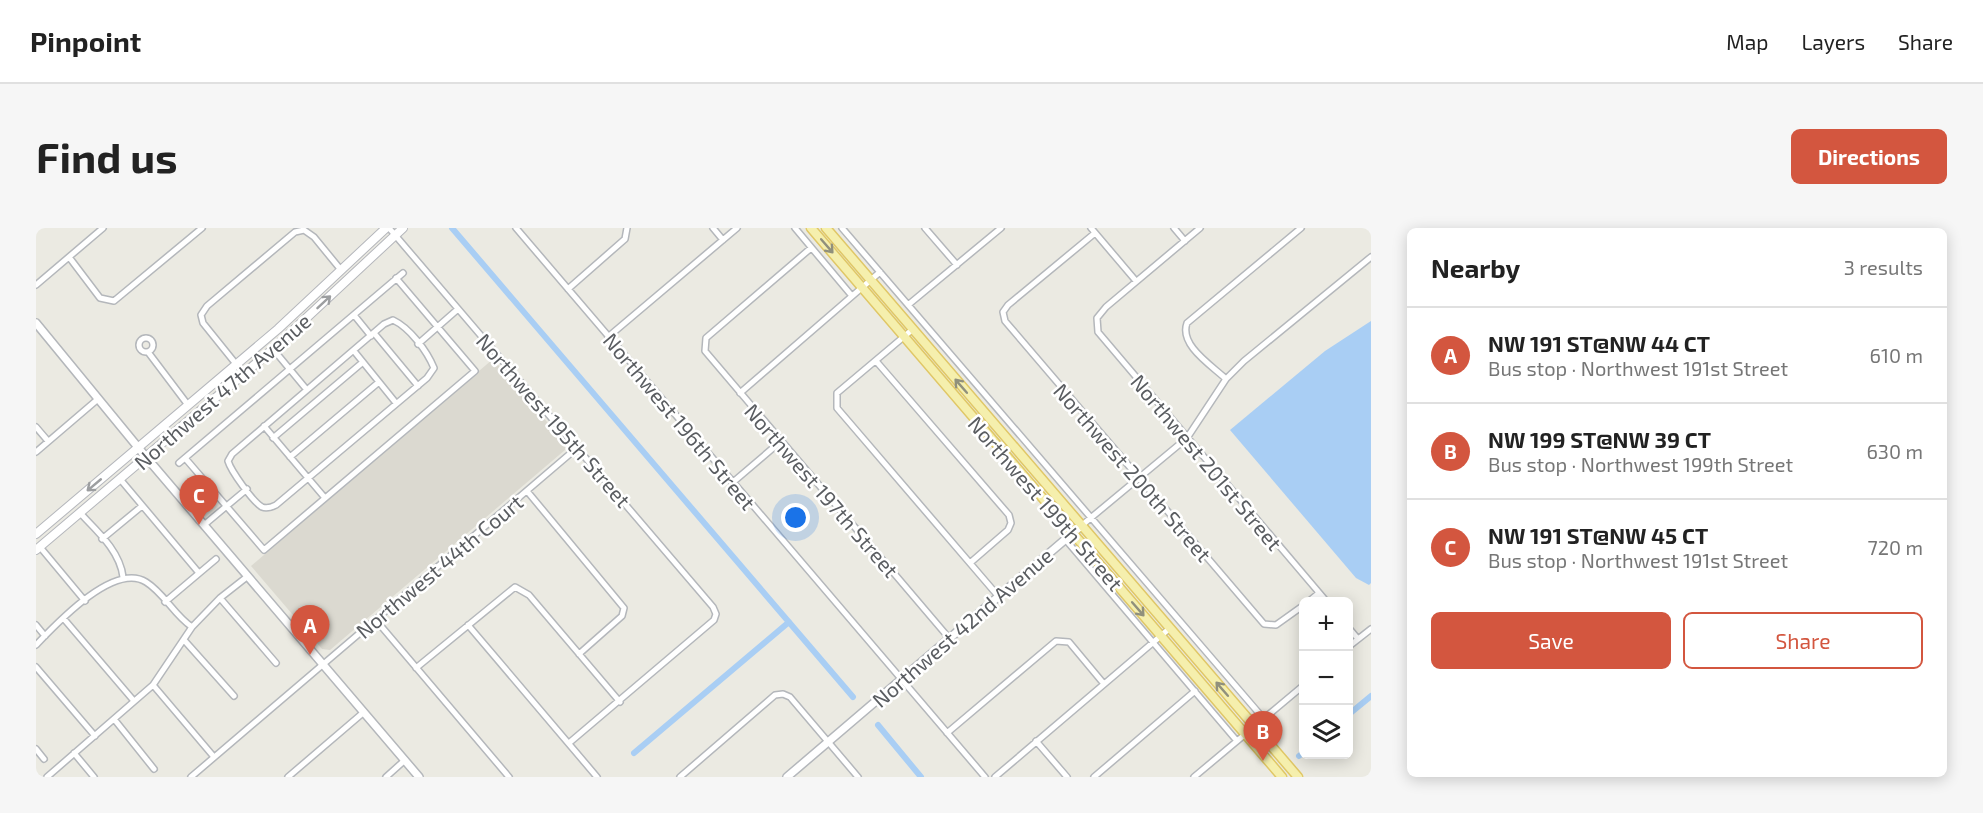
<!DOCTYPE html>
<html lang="en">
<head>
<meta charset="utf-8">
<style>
	body { margin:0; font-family:"Exo 2",sans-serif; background:#f6f6f6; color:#222 }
	.controls { position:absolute; right:18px; bottom:18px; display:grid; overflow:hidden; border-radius:9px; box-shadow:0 3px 15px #0003 }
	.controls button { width:54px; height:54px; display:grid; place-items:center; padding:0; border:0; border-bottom:2px solid #e0e0e0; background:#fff; color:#222; font:30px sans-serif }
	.you { position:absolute; left:760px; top:290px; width:21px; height:21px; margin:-15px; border:4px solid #fff; border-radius:50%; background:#1a73e8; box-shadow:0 0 0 9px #1a73e833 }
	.badge { display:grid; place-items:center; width:39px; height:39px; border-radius:50%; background:#d3563f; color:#fff; font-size:20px; font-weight:700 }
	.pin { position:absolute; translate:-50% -50px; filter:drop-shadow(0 2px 3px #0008) }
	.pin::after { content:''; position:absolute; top:32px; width:21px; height:18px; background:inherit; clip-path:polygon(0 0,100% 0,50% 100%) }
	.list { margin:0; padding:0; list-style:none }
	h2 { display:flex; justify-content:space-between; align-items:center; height:78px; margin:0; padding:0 24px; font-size:26px }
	h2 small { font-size:20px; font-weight:400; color:#767676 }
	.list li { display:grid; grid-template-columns:39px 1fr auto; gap:18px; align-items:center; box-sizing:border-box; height:96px; padding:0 24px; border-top:2px solid #e0e0e0 }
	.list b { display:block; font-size:22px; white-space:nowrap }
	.list p { margin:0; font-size:20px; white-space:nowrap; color:#767676 }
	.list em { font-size:20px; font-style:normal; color:#767676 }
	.actions { display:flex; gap:12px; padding:18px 24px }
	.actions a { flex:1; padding:14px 0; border:2px solid #d3563f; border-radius:9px; text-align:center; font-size:21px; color:#d3563f }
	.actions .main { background:#d3563f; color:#fff }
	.icon { flex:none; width:33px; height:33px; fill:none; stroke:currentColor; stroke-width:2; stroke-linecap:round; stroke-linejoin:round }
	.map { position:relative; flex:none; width:1335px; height:549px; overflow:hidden; border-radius:9px }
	header { display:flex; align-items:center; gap:36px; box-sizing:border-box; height:84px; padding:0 30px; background:#fff; border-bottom:2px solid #e0e0e0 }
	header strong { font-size:28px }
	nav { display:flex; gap:33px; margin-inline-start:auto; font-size:21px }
	.intro { display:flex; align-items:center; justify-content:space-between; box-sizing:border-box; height:144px; padding:0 36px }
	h1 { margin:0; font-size:42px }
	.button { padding:15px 27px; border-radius:9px; background:#d3563f; color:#fff; font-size:21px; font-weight:700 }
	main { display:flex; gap:36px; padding:0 36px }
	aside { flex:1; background:#fff; border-radius:9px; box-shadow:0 3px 15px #0003 }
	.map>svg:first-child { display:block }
	.education { fill:#dbd9d0 }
	.water { fill:#a9cef4 }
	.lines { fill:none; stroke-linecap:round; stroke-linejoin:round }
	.canal { stroke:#a9cef4; stroke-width:6 }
	.minor-casing { stroke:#b4b7bb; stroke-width:8 }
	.tertiary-casing { stroke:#b4b7bb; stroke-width:10 }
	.secondary-casing { stroke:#b5b7bc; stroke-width:10 }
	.primary-casing { stroke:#e0c766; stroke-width:11 }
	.minor { stroke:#fff; stroke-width:5 }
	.tertiary { stroke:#fff; stroke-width:7 }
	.secondary { stroke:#fff; stroke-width:8 }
	.primary { stroke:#f5efad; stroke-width:8 }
	.oneway { stroke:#90907c }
	.oneway2 { stroke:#9c9ea0 }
	.labels { text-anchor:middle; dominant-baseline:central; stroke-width:5; stroke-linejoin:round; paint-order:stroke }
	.street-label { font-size:21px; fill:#5a5d61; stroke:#fff }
</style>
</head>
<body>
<header>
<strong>Pinpoint</strong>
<nav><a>Map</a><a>Layers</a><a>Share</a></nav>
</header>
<div class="intro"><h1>Find us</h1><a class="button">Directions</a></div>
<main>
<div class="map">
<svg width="1335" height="549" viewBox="0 0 1335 549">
	<rect width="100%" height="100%" fill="#ebeae2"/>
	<path class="education" d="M457,131L529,215V222L294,422L286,421L215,338Z"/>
	<path class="water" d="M1335,93V355L1333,357L1320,350L1194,202L1289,123Z"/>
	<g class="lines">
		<path class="canal" d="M416,0L817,469
			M1312,487L1335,468
			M842,497L885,549
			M598,525L753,394
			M1263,528L1268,524"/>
		<g class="minor-casing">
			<path id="minor" d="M353,0L677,379L680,386L678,392L533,515
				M480,0L949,549
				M677,0L687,12
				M759,0L816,68
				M806,0L1228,491
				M889,0L921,37
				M1055,0L1100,53
				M1138,0L1149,13
				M1164,0L1070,79L1061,90L1062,104L1291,374
				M1059,5L972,77L967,84L969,93L1228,396L1240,397L1268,377
				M775,20L670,110L669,123L913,410
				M33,29L64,70L78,73L166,0
				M0,57L67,0
				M532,61L589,11L591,0
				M872,77L965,0
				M318,87L335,108
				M357,92C374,100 391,123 398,140L391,150L240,277C236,279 231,281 226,279C217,274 195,243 192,233L196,226L348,96Z
				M877,101L801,165V180L963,369
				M338,105L382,158
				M572,109L701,0
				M103 117a7 7 0 1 1 14 0a7 7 0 1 1-14 0Z
				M382,116L422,81
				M237,121L271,162
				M318,123L360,175
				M112,124L152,177
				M840,133L973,287L975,295L972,302L934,335
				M200,136L167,95L165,87L171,78L259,4L268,2L278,9L305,42
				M1190,151C1175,137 1143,117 1151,95L1265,0
				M704,165L844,44
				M228,198L289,270
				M0,199L12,213
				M237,210L327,134
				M0,224L62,171
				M254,229L343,154
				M149,230L228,322L439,143L360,50
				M143,235L367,45
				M84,251L163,345
				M696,255L744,214
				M491,263L588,380L586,388L543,426
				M44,285C61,303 84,323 87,349
				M168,297L211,261
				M1045,298L1151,210L1190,151L1208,133L1335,29
				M66,311L106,278
				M1029,311L1201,513
				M4,319L49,373
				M184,370L240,435
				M129,374L180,331
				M1272,374L1283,365
				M28,391L98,473
				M339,391L473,549
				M0,397L9,408
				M432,397L561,549
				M1312,399L1322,411
				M148,412L198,468
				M0,417C21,395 78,334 110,354C128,365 138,387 156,399
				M1312,419L1335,401
				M0,439L59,508
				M380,440L479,359L493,367L584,474
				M117,457L178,529
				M78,491L118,541
				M911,505L1020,413L1033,414L1068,456
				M1000,513L1031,549
				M0,521L8,531
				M38,525L58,549
				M11,549L117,457L156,399L184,370L212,348
				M155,549L542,219
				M252,549L328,484
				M350,549L369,532
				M644,549L739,467L747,466L754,469L822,549
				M959,549L1134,400
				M1058,549L1159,463
				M1158,549L1268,457"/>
		</g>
		<g class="tertiary-casing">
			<path id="tertiary" d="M0,95L110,229L383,549
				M751,549L1045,298"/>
		</g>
		<g class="secondary-casing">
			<path id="secondary" d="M0,306L242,101L350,0
				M0,322L237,121L367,0"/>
		</g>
		<g class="primary-casing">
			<path id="primary" d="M775,0L1246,549
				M790,0L1262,549"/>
		</g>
		<use href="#minor" class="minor"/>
		<use href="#tertiary" class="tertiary"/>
		<use href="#secondary" class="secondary"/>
		<use href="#primary" class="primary"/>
	</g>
	<defs><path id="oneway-shaft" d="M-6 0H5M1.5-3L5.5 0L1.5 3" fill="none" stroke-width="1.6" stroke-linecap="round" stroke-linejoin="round" transform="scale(1.5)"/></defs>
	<g class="oneway">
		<use href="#oneway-shaft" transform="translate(791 18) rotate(49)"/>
		<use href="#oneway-shaft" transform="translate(925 158) rotate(-131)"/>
		<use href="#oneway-shaft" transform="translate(1102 381) rotate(49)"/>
		<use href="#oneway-shaft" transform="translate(1186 461) rotate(-131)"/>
	</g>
	<g class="oneway2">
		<use href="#oneway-shaft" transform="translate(288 74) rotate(-43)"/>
		<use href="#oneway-shaft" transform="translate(58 257) rotate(140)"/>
	</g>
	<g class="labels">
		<g class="street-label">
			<text transform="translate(186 163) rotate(-41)">Northwest 47th Avenue</text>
			<text transform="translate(518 192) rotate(49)">Northwest 195th Street</text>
			<text transform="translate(644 193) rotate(50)">Northwest 196th Street</text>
			<text transform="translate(1171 234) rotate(50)">Northwest 201st Street</text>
			<text transform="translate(1097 244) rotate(49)">Northwest 200th Street</text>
			<text transform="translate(786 262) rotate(49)">Northwest 197th Street</text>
			<text transform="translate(1010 275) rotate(49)">Northwest 199th Street</text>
			<text transform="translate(403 338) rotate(-40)">Northwest 44th Court</text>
			<text transform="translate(926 399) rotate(-41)">Northwest 42nd Avenue</text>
		</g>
	</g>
</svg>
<div class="controls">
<button>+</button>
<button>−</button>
<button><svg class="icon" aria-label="layers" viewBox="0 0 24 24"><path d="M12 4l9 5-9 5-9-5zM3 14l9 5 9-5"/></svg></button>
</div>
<div class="you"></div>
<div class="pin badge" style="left:274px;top:427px">A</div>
<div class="pin badge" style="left:1227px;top:533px">B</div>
<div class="pin badge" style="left:163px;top:297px">C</div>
</div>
<aside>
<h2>Nearby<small>3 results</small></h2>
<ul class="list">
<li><span class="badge">A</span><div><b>NW 191 ST@NW 44 CT</b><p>Bus stop · Northwest 191st Street</p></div><em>610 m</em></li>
<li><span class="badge">B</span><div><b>NW 199 ST@NW 39 CT</b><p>Bus stop · Northwest 199th Street</p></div><em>630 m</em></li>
<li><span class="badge">C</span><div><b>NW 191 ST@NW 45 CT</b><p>Bus stop · Northwest 191st Street</p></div><em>720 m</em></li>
</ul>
<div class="actions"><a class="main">Save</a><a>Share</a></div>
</aside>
</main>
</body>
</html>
